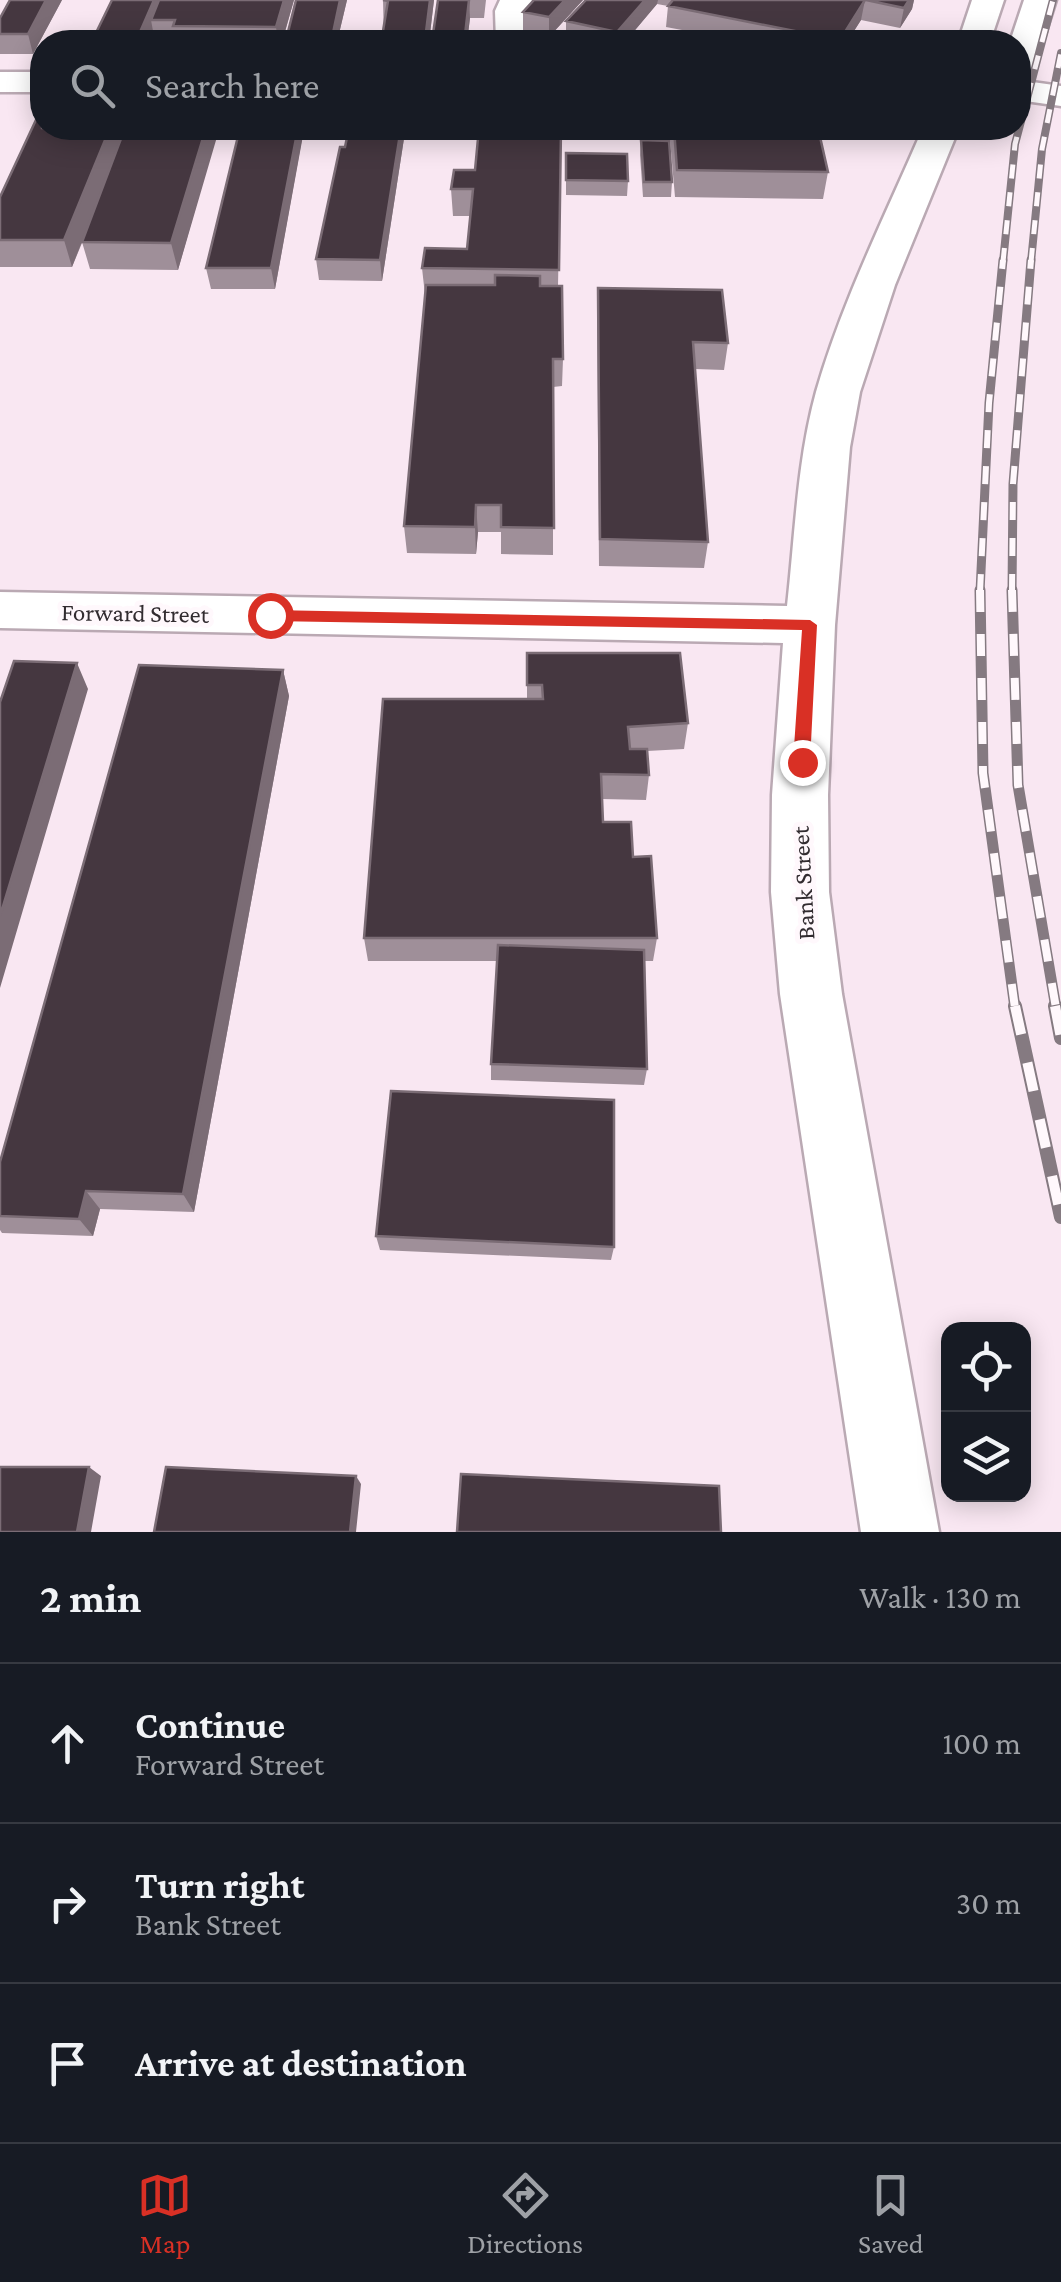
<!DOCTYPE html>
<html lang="en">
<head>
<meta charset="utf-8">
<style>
	body { margin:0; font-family:"Crimson Pro",serif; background:#242831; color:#f1f3f6 }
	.controls { position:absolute; right:30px; bottom:30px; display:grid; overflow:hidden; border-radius:20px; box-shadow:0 5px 25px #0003 }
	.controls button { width:90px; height:90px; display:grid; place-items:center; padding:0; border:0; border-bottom:2px solid #363941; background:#171b24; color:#f1f3f6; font:50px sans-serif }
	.stop { position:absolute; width:30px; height:30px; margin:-22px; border:8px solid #d93025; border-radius:50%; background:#fff }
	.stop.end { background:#d93025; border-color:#fff; box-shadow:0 2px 10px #0008 }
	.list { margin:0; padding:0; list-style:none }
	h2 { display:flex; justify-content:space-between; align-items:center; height:130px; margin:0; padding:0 40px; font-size:42px }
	h2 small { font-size:32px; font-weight:400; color:#9ea1a6 }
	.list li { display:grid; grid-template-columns:65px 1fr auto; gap:30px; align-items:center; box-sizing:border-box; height:160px; padding:0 40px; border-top:2px solid #363941 }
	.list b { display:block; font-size:38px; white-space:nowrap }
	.list p { margin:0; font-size:32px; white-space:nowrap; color:#9ea1a6 }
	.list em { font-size:32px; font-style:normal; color:#9ea1a6 }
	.icon { flex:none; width:55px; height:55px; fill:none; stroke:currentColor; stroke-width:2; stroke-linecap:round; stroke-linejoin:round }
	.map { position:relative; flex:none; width:1061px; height:1532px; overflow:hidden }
	.search { position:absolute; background:#171b24; box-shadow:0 5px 25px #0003; left:30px; right:30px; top:30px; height:110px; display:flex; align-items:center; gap:25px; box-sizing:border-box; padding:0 35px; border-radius:40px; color:#9ea1a6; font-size:38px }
	.sheet { height:610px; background:#171b24 }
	nav { display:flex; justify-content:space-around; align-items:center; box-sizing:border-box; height:140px; border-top:2px solid #363941; background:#171b24; font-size:28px; color:#9ea1a6 }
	nav a { display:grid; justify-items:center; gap:5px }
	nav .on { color:#d93025 }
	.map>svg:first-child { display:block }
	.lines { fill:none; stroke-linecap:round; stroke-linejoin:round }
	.minor-casing { stroke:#baa9b3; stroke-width:5 }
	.minor { fill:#fff; fill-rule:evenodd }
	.rail-far3-casing { stroke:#857a81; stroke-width:8 }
	.rail-far2-casing { stroke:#857a81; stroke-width:9 }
	.rail-far1-casing { stroke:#857a81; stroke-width:11 }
	.rail-casing { stroke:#857a81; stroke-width:14 }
	.rail-far3 { stroke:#fff8fc; stroke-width:5; stroke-dasharray:14; stroke-linecap:butt }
	.rail-far2 { stroke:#fff8fc; stroke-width:6; stroke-dasharray:18; stroke-linecap:butt }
	.rail-far1 { stroke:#fff8fc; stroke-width:8; stroke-dasharray:22; stroke-linecap:butt }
	.rail { stroke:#fff8fc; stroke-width:10; stroke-dasharray:29; stroke-linecap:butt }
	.wall { fill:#9f8f99 }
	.shaded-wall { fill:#7b6c75 }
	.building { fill:#453740; stroke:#7b6c75; stroke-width:2.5 }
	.route { fill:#d93025 }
	.labels { text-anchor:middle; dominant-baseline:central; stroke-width:10; stroke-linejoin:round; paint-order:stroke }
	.street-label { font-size:25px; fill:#322c30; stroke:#fff8fc }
</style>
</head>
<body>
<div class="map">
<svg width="1061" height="1532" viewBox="0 0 1061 1532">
	<rect width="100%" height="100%" fill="#f9e7f2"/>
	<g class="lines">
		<g class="minor-casing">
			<path id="minor" d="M500,0H532L527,11L528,42H496L495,11Z
				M972,0H1004L990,42H958Z
				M1024,0H1056L1035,66L1030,73L1018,76V42H1010Z
				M0,72H42V92H0Z
				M1018,80L1061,86V106L1018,100Z
				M923,128H959L895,285L860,392L850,447L835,625L828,795L829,892L842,994L939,1532H861L780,994L771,892L772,795L783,643L0,628V592L787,606C795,535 797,461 816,392C842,301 886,214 923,128Z"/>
		</g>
		<use href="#minor" class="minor"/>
		<g class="rail-far3-casing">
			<path id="rail-far3" d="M1003,262L1015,144L1053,0
				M1031,262L1042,149L1061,53"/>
		</g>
		<g class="rail-far2-casing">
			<path id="rail-far2" d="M980,592L989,403L1003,260
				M1012,592L1013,484L1031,260"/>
		</g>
		<g class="rail-far1-casing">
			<path id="rail-far1" d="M980,590L983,773L1015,1008
				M1012,590L1018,785L1056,1008"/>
		</g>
		<g class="rail-casing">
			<path id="rail" d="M1015,1006L1061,1217
				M1055,1006L1061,1038"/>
		</g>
		<use href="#rail-far3" class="rail-far3"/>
		<use href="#rail-far2" class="rail-far2"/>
		<use href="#rail-far1" class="rail-far1"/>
		<use href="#rail" class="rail"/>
	</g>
	<path class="wall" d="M62,0L33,54H0V18Z
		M112,0H294L282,42H156L153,31L148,42H94L93,39Z
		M296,0H347L337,42H289L288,32Z
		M383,0H434L429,42H384Z
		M438,0H486L484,18H470L467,42H434Z
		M534,0H583L549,37L523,32V12Z
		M586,0H914L912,9L900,28L861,20L847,42H746L666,27L668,6L657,4L625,42H566V21Z
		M42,128H218L178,270L90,269L82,242L87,231L72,267H0V197Z
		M240,128H304L275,289H211L206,268Z
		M561,128L558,286L563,359L562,386L553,387V555L501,554V532H478L476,554L407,553L404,526L425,295L422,268L467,249L471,216H453L451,189L475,170Z
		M669,128H818L828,172L823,199L675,197Z
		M405,132L382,281L319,280L316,259L345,147Z
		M641,140L672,182L671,197H643L640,155Z
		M566,153L628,181L627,196L566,195Z
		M598,288L728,343L724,370L695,369L708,542L704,568L599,566L597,315Z
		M527,653L688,723L684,749L647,751L649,775L646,800L602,799L603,822L657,938L653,961H645L647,1069L644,1085L491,1080V1064L497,961H368L364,938L527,699Z
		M283,670L289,696L194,1212L100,1209L93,1236L2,1233L0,1230V1162Z
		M376,1236L614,1247L611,1260L380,1250Z"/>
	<path class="shaded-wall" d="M46,0H62L33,54L28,34Z
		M154,0H166L151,20L153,31L148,42H137V39Z
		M284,0H294L282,42H278L276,27Z
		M340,0H347L337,42H334L333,33Z
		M430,0H434L429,42H427L426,32Z
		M469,0L470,18L467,42H466Z
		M565,0H583L549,37V17Z
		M645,0H658L657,4L625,42H617V32Z
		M865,0L861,20L847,42H840Z
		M909,0H914L912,9L900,28L904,8Z
		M110,128L126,129L72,267L64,240Z
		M206,128H218L219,130L178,270L171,243Z
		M298,128H304V130L275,289L271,268Z
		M401,128H405V132L382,281L380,260Z
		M476,505L478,532L476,554L475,527Z
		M77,663L88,689L0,988V916Z
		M283,670L289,696L194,1212L183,1194Z
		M86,1191L100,1209L93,1236L79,1219Z
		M89,1467L101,1476L91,1532H77Z
		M356,1476L361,1484L356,1532H350Z"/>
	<path class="building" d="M10,0H46L28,34H0V18Z
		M112,0H154L137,39H93Z
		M159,0H284L276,27L173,26L175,20H151Z
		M296,0H340L333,33L288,32Z
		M383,0H430L426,32L383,31L388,1Z
		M438,0H469L465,35L433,34Z
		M534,0H565L549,17L523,12Z
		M586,0H645L617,32L566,21Z
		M673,0H865L840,40L668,6Z
		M866,0H909L904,8Z
		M42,107V128H110L64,240H0V197Z
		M125,128H206L171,243L82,242Z
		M240,128H298L271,268H206Z
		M349,128H401L380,260L316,259L340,147H345Z
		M479,128H561L559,270L422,268L425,248L467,249L473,189H451L454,170H475Z
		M674,128H818L828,172L677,170Z
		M641,140L669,141L672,182H644Z
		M566,153L627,154L628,181L566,180Z
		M495,275L540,276V286H562L563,359H553L554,528L501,527V505H476L475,527L404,526L426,285H495Z
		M598,288L722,290L728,343L693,342L708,542L600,539Z
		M527,653H680L688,723L628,727L630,749H647L649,775L601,774L603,822H631L633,857L651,856L657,938H364L383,699H543L542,685H527Z
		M14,661L77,663L0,916V702Z
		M139,665L283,670L183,1194L86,1191L79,1219L0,1216V1162Z
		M498,945L644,950L647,1069L491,1064Z
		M391,1091L614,1100V1247L376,1236Z
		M0,1467H89L77,1532H0Z
		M166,1467L356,1476L350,1532H154Z
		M461,1474L719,1486L721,1532H457Z"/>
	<path class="route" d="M270,610L810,620L817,625L810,762L802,769L793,762L802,630L270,621L263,615Z"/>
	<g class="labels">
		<g class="street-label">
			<text transform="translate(135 613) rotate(1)">Forward Street</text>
			<text transform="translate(803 883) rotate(-93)">Bank Street</text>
		</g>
	</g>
</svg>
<div class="controls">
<button><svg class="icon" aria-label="locate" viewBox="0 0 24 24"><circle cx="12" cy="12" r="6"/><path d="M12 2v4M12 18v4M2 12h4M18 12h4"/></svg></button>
<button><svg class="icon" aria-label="layers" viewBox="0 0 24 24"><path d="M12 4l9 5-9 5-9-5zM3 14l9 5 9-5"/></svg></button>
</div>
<div class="stop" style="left:270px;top:615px"></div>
<div class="stop end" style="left:802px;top:762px"></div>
<div class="search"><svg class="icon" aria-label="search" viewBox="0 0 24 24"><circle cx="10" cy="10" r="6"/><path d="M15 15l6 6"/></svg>Search here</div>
</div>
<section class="sheet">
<h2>2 min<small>Walk · 130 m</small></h2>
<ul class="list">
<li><svg class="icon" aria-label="ahead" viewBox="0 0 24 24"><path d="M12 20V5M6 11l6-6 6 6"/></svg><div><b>Continue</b><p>Forward Street</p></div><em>100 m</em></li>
<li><svg class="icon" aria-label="right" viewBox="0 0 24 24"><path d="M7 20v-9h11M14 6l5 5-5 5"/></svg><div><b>Turn right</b><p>Bank Street</p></div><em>30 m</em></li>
<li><svg class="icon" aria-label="arrive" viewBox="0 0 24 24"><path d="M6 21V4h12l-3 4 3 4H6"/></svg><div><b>Arrive at destination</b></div></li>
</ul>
</section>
<nav>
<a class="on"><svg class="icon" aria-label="map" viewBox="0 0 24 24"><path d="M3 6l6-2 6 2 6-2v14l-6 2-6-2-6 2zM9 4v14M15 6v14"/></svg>Map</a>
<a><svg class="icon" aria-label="directions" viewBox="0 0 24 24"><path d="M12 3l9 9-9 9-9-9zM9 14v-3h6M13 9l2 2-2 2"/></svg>Directions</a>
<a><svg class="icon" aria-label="saved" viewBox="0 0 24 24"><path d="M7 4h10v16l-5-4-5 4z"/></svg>Saved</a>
</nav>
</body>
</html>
